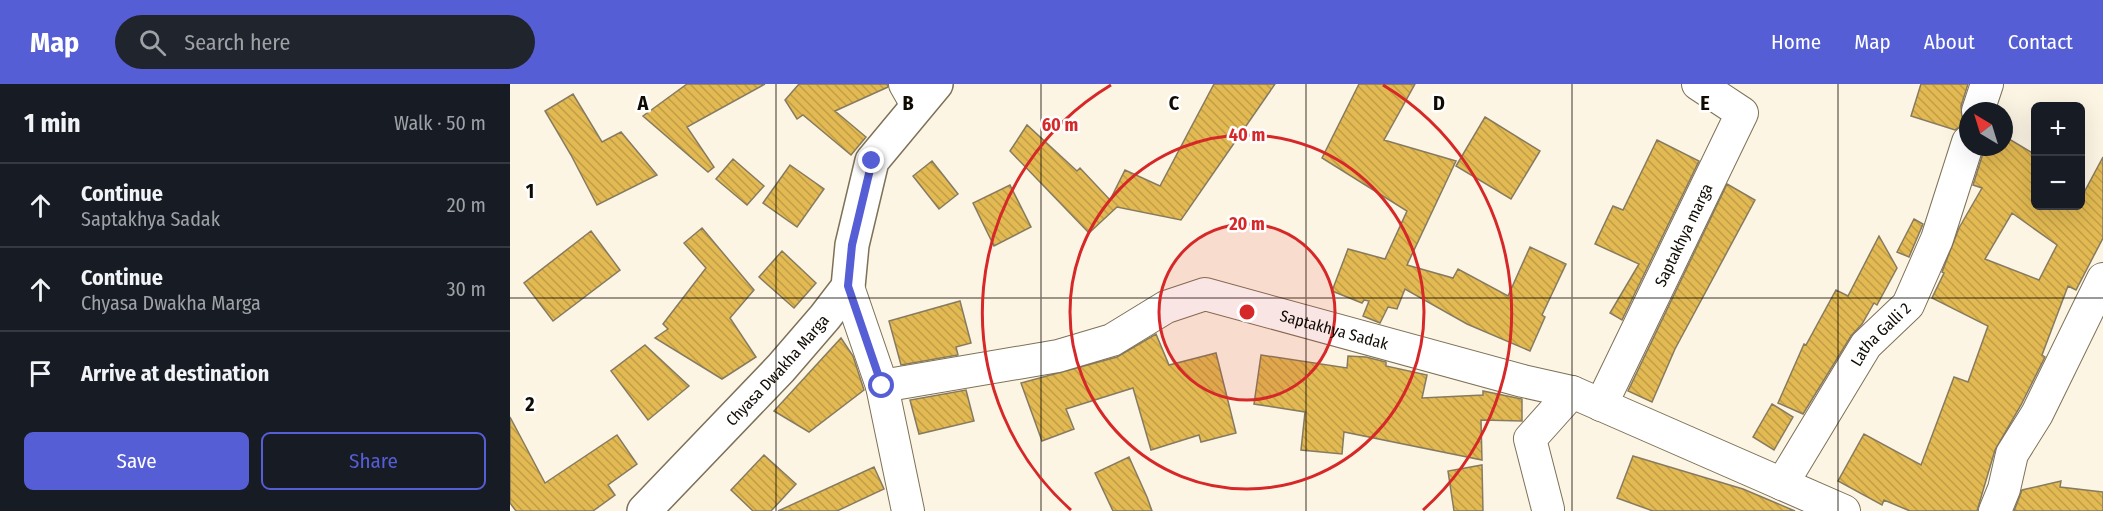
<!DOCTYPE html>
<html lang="en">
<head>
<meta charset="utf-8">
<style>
	body { margin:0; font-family:"Fira Sans Condensed",sans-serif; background:#20242c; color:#f1f3f6 }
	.controls { position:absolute; right:18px; top:18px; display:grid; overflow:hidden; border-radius:9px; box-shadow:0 6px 24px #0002 }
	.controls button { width:54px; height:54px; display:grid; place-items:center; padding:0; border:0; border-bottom:2px solid #363941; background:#171b24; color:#f1f3f6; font:30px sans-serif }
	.compass { position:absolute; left:1449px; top:18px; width:54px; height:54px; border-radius:50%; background:#171b24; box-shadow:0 6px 24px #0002; rotate:322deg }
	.stop { position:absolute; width:18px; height:18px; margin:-14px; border:4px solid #555ed5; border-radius:50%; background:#fff }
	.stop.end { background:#555ed5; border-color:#fff; box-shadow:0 2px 6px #0008 }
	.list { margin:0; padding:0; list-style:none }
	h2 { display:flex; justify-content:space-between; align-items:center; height:78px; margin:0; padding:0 24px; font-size:26px }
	h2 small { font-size:20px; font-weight:400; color:#9ea1a6 }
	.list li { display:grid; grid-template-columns:39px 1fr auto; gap:18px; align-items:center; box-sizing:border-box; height:84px; padding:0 24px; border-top:2px solid #363941 }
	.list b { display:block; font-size:22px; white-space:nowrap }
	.list p { margin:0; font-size:20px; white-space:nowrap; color:#9ea1a6 }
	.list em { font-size:20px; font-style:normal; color:#9ea1a6 }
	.actions { display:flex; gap:12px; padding:18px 24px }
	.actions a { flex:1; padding:14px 0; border:2px solid #555ed5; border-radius:9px; text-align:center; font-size:21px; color:#555ed5 }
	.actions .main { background:#555ed5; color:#fff }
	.icon { flex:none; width:33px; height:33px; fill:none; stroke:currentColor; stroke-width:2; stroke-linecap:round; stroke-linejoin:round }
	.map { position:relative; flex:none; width:1593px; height:427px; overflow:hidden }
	header { display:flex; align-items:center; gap:36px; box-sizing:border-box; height:84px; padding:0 30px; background:#555ed5; color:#fff }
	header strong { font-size:28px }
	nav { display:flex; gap:33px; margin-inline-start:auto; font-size:21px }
	.search { width:420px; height:54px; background:#20242c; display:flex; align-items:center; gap:15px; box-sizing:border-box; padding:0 21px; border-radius:33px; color:#9ea1a6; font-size:22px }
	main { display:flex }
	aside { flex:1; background:#171b24 }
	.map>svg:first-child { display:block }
	.building { fill:url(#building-back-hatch); stroke:#867b60; stroke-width:1.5; fill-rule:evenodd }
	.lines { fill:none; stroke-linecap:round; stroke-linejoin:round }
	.minor-casing { stroke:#7d7157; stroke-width:34 }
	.major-casing { stroke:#7d7157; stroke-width:36 }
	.minor { stroke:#fff; stroke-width:32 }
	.major { stroke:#fff; stroke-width:33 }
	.route { stroke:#555ed5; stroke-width:8 }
	.grid { fill:none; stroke:#0f0b03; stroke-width:1.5; stroke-opacity:0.55 }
	.ring { fill:none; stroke:#d62828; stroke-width:3 }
	.labels { text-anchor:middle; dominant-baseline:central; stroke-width:5; stroke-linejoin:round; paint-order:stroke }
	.street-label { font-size:16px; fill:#0f0b03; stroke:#fff }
	.grid-label { font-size:20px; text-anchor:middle; font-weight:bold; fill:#0f0b03; stroke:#fff; stroke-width:5; stroke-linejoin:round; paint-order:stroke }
	.centre { fill:#d62828; stroke:#fff; stroke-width:3 }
	.ring-label { font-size:18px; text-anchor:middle; font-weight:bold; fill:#d62828; stroke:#fff; stroke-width:5; stroke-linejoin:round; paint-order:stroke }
</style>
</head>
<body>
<header>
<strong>Map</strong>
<div class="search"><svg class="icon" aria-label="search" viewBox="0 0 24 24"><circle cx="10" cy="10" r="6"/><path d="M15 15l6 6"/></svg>Search here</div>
<nav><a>Home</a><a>Map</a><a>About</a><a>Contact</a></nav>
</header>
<main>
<aside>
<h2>1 min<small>Walk · 50 m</small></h2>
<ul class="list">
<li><svg class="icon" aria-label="ahead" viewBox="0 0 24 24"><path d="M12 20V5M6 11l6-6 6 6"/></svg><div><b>Continue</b><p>Saptakhya Sadak</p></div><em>20 m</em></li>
<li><svg class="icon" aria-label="ahead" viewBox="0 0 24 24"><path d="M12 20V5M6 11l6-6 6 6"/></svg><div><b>Continue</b><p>Chyasa Dwakha Marga</p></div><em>30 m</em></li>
<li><svg class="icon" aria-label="arrive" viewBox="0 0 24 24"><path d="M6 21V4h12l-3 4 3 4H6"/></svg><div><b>Arrive at destination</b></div></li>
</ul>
<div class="actions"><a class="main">Save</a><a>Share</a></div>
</aside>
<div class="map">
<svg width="1593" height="427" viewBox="0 0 1593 427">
	<defs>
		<pattern id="building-back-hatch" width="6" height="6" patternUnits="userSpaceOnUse" patternTransform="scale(1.5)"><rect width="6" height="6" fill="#e2b952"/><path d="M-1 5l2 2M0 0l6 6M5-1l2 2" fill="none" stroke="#c19e46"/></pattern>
	</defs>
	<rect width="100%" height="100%" fill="#fdf5e4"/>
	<path class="building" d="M177,0H255L177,43L204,83L198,88L133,32Z
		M289,0H377L378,3L325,27L356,53L341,71L293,31L287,35L275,16Z
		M704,0H765L671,136L607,123L579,149L500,67L517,41L567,87L570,84L600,116L615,86L650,102Z
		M849,0H905L874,56L946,77L897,181L943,194L948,185L998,212L1020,163L1056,180L1032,231L1035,233L1020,267L957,240L895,205L887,225L878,223L870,239L853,232L859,217L854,216L852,219L822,207L838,165L875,175L897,127L812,74Z
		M1411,0H1458L1451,22L1453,41L1445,46L1401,32Z
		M63,10L92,58L111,48L147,91L87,121L61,71L35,27Z
		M975,33L1030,67L1001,115L946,82Z
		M1494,52L1526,71V122H1570V116L1593,73V154L1566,206L1558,202L1532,271L1535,273L1511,321L1485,366L1467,427H1400L1374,416L1372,421L1328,397L1354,350L1411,381L1444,293L1458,298L1478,242L1422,214L1434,189L1432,188L1449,144L1472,104L1463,101L1475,63H1494ZM1502,129L1547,161L1529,196L1475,175Z
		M1147,56L1189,77L1112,236L1100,229L1129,180L1085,160L1103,122L1113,126Z
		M223,75L254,102L237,121L206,95Z
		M422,77L448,110L429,125L403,92Z
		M280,81L314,105L287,143L253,119Z
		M1217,100L1245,116L1165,265L1142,318L1118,307Z
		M500,101L521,143L484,162L463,119Z
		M1404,135L1413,140L1399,173L1387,168Z
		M192,144L244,206L220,234L246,273L212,295L145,254L158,245L153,240L196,184L174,159Z
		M81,147L110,186L43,237L14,199Z
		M1369,152L1387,184L1367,221L1364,219L1352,240L1341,252L1293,330L1268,319L1294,260L1296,261L1326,206L1338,212Z
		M272,167L306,199L284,224L249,193Z
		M450,217L461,259L446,263L448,271L391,281L379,237Z
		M646,250L659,281L706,269L726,349L691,358L689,351L641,366L623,304L556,325L564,345L532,357L511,299L607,273Z
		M331,254L343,272L354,306L299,348L264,327Z
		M135,261L179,302L138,336L101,287Z
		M751,271L837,284L838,272L856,273L876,278V282L917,291L912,314L973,311V307L1012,315V337L971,336L972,376L834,348L832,370L791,366L795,328L744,320Z
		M456,306L464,337L409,350L400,316Z
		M1262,320L1283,333L1264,366L1243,353Z
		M0,333L35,399L107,351L127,380L98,401L105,411L83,427H6L0,419Z
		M254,371L286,400L261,427H243L221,406Z
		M1123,372L1233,405L1285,427H1143L1107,414Z
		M619,373L637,413L642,427H603L585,389Z
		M972,381L973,427H944L938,387Z
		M364,383L374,405L327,427H268Z
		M1551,397L1550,403L1593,408V427H1504L1512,406Z"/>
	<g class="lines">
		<g class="minor-casing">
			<g id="minor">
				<path d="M395,0L407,21"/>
				<path d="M1468,27L1477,0"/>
				<path id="s1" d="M338,203L372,302L548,272L602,256L656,223L695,210L1013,297L1062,308L1334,427"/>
				<path d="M372,302L398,427"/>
				<path id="s2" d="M1091,321L1232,29L1188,0"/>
				<path id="s3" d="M1272,400L1356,261L1398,221L1427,155L1458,58"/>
				<path d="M1038,425L1020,355L1062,308"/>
				<path d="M1485,427L1494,405L1502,370L1527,330L1593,195"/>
			</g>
		</g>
		<g class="major-casing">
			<g id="major">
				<path id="s4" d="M134,427L271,284L315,233L338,203L342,161L362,77L426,0"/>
			</g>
		</g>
		<use href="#minor" class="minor"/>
		<use href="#major" class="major"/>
	</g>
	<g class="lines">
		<path class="route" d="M362,77L342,161L338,202L372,302"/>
	</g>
	<path class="grid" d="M266,0V427M531,0V427M796,0V427M1062,0V427M1328,0V427M0,214H1593"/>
	<circle cx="737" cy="228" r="88" fill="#d62828" fill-opacity=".12"/>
	<g class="ring">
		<circle cx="737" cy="228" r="88"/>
		<circle cx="737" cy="228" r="177"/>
		<path d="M561 426A265 265 0 0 1 601 1M873 1A265 265 0 0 1 913 426"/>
	</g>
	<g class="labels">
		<g class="street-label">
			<text stroke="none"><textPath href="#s2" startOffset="189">Saptakhya marga</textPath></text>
			<text stroke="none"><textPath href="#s1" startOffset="578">Saptakhya Sadak</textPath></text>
			<text stroke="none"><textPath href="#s3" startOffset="180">Latha Galli 2</textPath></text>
			<text stroke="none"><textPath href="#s4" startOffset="194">Chyasa Dwakha Marga</textPath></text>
		</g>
	</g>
	<g class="grid-label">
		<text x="133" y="26">A</text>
		<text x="398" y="26">B</text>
		<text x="664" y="26">C</text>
		<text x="929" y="26">D</text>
		<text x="1195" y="26">E</text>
		<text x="20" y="114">1</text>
		<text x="20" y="327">2</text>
	</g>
	<circle cx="737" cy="228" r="9" class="centre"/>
	<g class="ring-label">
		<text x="550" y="47">60 m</text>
		<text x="737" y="57">40 m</text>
		<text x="737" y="146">20 m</text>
	</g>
</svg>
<div class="controls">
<button>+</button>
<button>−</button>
</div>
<svg class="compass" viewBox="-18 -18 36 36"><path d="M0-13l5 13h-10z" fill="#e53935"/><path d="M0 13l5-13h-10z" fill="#9ea1a6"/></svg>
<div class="stop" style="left:372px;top:302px"></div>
<div class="stop end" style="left:362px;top:77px"></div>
</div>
</main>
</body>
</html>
